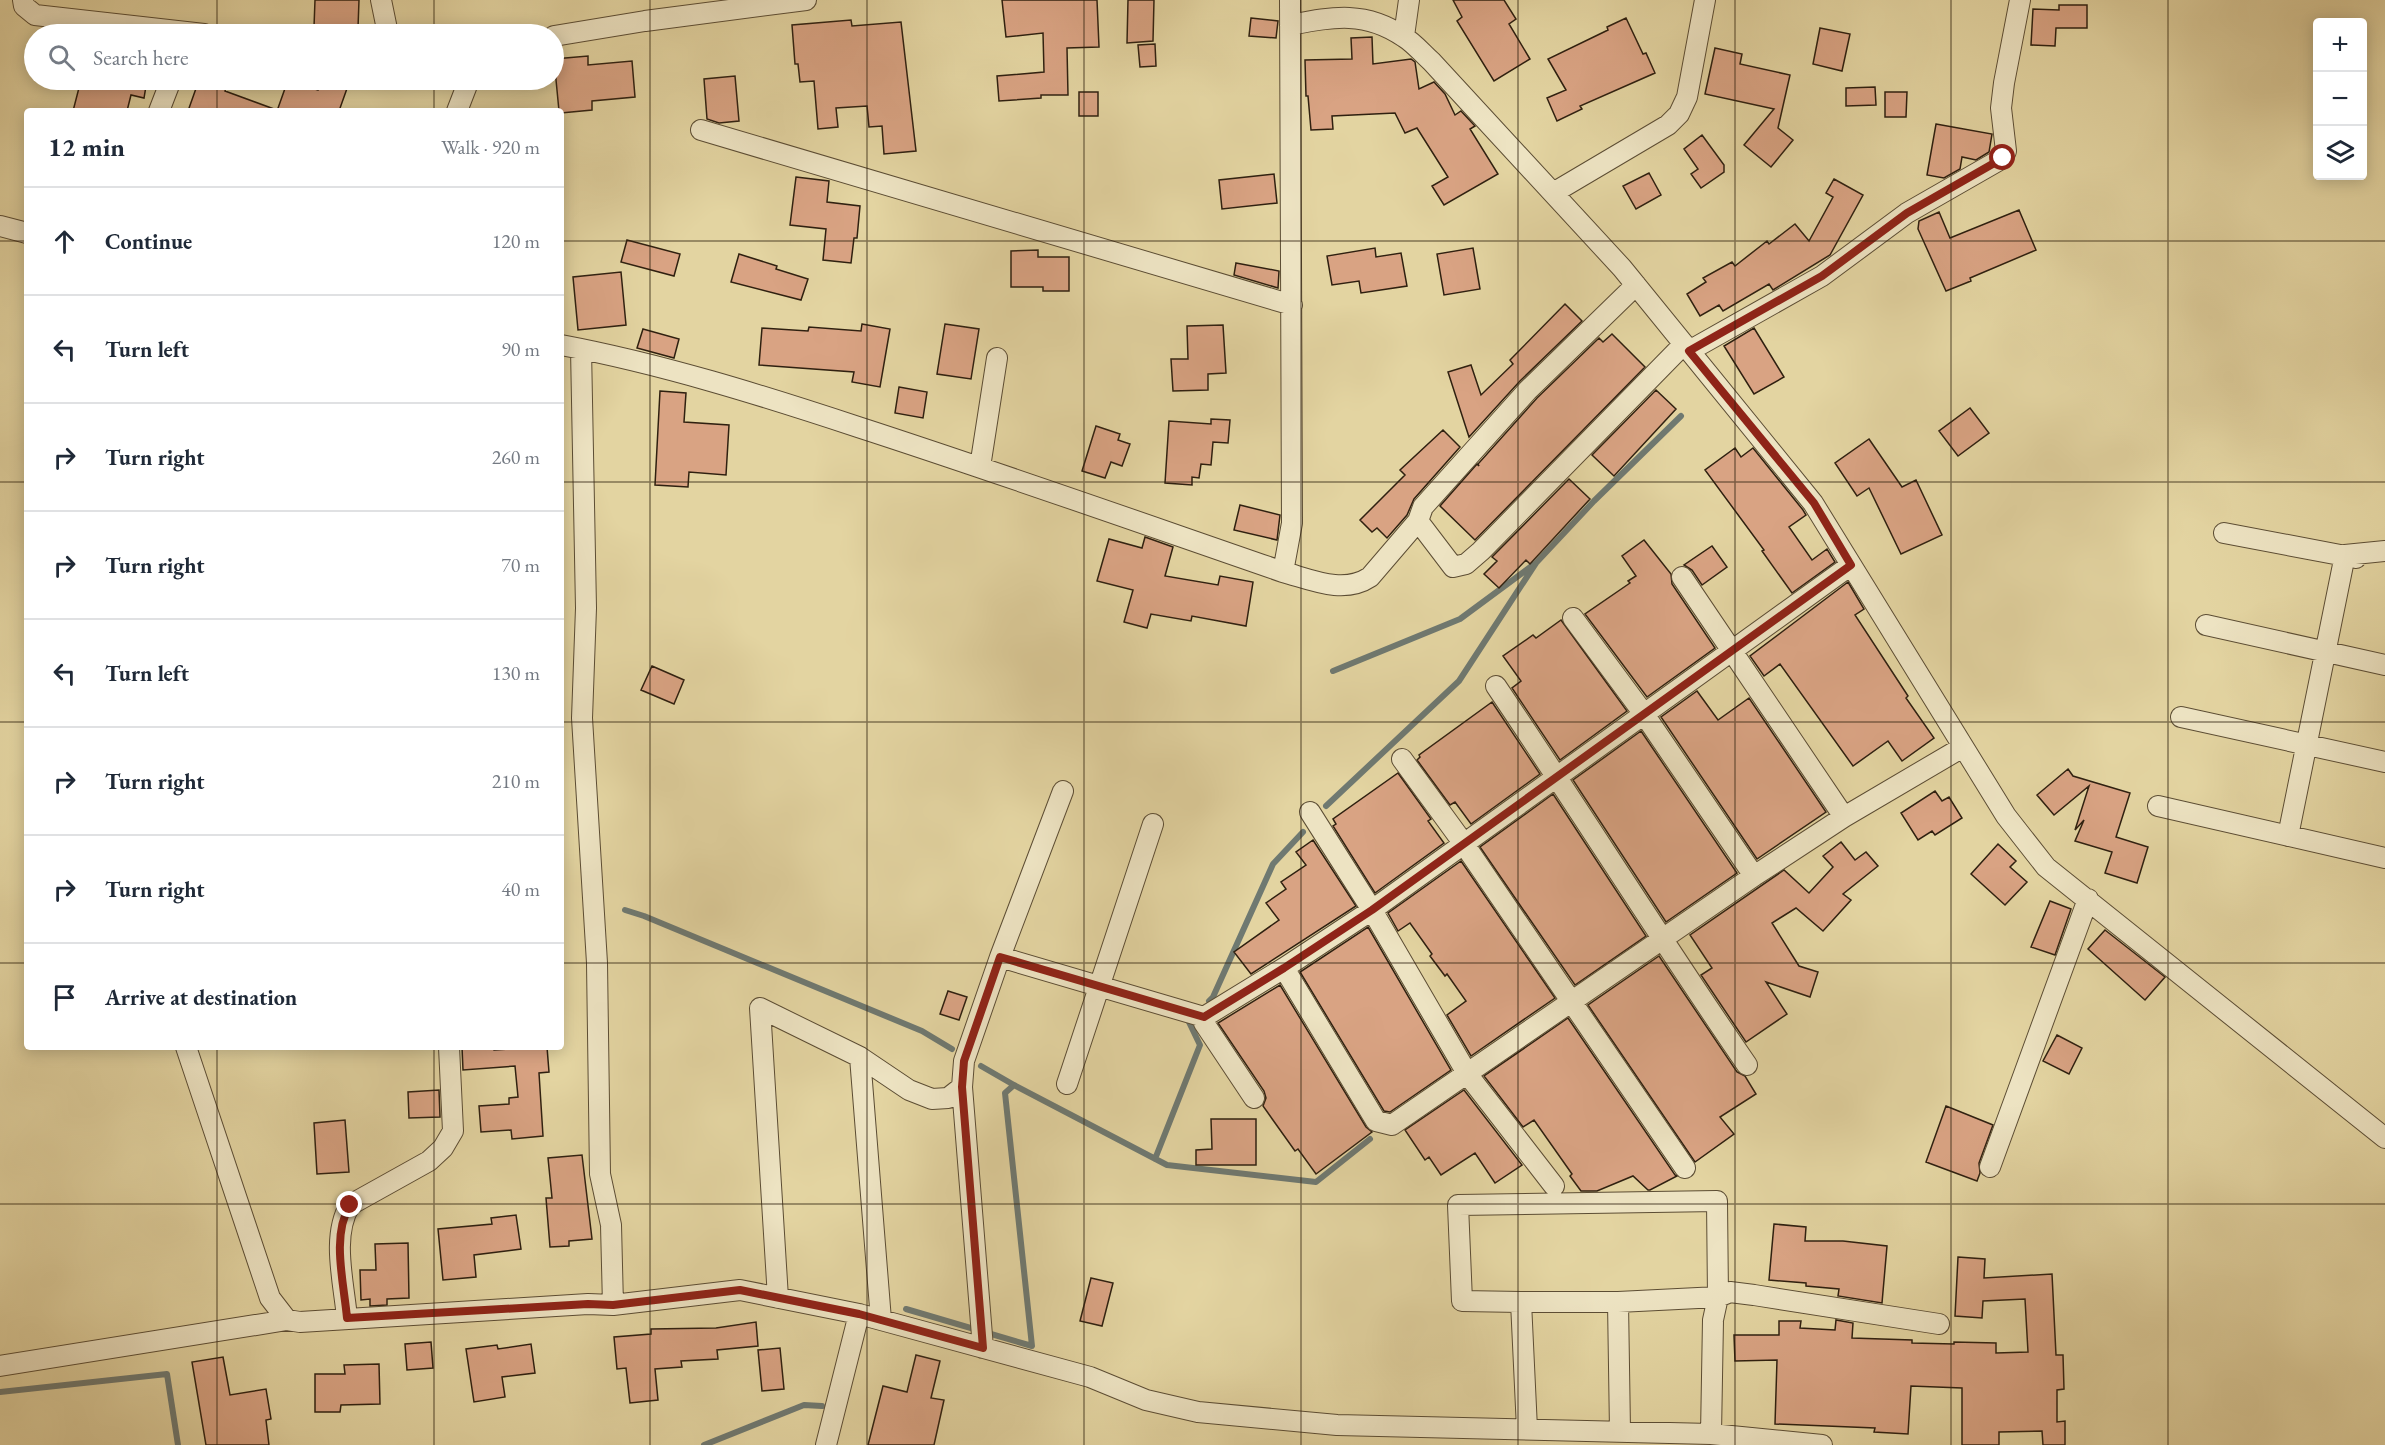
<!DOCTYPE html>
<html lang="en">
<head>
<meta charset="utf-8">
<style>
	body { margin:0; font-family:"EB Garamond",serif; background:#f2f2f3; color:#1f2937 }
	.controls { position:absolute; right:18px; top:18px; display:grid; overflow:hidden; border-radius:6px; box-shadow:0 3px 15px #0003 }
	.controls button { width:54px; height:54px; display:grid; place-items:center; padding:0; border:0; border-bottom:2px solid #e0e1e3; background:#fff; color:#1f2937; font:30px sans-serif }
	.stop { position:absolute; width:18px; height:18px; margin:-14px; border:4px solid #8f2418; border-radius:50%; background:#fff }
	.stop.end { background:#8f2418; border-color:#fff; box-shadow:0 2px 6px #0008 }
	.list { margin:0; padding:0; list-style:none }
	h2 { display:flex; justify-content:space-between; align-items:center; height:78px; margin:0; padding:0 24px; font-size:26px }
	h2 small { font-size:20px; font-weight:400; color:#747a83 }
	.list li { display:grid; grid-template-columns:39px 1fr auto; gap:18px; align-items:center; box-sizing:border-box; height:108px; padding:0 24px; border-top:2px solid #e0e1e3 }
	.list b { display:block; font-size:22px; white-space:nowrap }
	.list em { font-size:20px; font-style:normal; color:#747a83 }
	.icon { flex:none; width:33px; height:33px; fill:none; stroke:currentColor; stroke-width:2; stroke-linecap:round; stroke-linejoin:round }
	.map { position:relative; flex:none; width:2385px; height:1445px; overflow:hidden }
	.search { position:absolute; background:#fff; box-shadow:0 3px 15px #0003; left:24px; top:24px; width:540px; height:66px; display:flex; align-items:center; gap:15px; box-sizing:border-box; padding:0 21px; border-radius:33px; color:#747a83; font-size:22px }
	.panel { position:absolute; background:#fff; box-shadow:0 3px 15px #0003; left:24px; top:108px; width:540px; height:942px; border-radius:6px }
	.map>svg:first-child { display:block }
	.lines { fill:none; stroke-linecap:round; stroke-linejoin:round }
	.stream { stroke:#6f7971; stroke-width:6 }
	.building { fill:#d9a383; stroke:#2f2010; stroke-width:1.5 }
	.minor-casing { stroke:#5c4d34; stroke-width:22 }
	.minor { stroke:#ede3c2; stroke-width:20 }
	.route { stroke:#8f2418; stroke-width:8 }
	.grid { fill:none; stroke:#2f2010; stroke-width:1.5; stroke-opacity:0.55 }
</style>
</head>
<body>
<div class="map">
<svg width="2385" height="1445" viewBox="0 0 2385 1445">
	<rect width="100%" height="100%" fill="#e3d4a1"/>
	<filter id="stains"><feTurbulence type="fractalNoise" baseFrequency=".00333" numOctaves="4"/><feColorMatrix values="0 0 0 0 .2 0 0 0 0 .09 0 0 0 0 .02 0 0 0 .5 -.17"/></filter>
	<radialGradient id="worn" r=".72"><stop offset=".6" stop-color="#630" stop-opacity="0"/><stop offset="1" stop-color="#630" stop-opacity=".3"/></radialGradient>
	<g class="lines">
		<path class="stream" d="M1333,671L1460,619L1533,565
			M1326,806L1459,681L1536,563L1594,501L1681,416
			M625,910L644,916L922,1031L952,1049
			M1209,1001L1213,997L1273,864L1303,832
			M1014,1085L1167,1165L1316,1182L1370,1139
			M1155,1159L1200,1045L1188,1020
			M906,1309L1032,1346L1005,1093L1014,1085L981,1066
			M0,1392L167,1374L178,1445
			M704,1445L804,1405L822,1406"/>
	</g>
	<path class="building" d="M315,0H359L358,28L314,27Z
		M1002,0H1097L1099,47L1067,48L1068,95H1041V98L999,101L997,76L1044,72L1043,33L1006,37Z
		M1128,0H1154L1153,41L1127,43Z
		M1453,0H1504L1516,19L1509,24L1530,59L1494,81L1457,21L1462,17Z
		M2059,5H2087V28H2056L2055,46L2031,45L2033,9L2059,10Z
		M1251,18L1278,21L1276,38L1249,36Z
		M1626,18L1643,54L1646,53L1655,73L1580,106L1582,109L1557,121L1547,98L1566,90L1548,59L1608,30L1607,27Z
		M851,20L852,26L901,22L916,151L884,154L882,126L869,127L867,106L836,108L838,127L818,129L814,81L800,82L798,64H795L792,25Z
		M1820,28L1850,34L1842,71L1813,64Z
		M1372,37L1373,64L1411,59L1415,62L1419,89L1434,82L1445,94L1455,115L1461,111L1475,126L1470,129L1498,174L1444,205L1432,186L1448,177L1417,128L1405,133L1395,113L1332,116L1333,129L1311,130L1308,96H1306L1305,60L1352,59L1351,38Z
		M1155,44L1156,66L1140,67L1138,45Z
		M1715,48L1742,54L1740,64L1790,75L1778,128L1793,140L1771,167L1744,145L1774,109L1705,94Z
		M588,56V65L632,61L635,97L592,101V110L561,113L559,111L554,59Z
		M735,76L739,121L719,123L707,119L704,79Z
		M81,80H147L144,98L131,95L127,111H73Z
		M199,80H229L225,91L274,109L273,111H188Z
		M288,80L318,90L322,80H350L339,111H277Z
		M1875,87L1876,105L1846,106V88Z
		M1079,92H1098V116H1079Z
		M1885,92H1907L1906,117H1885Z
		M1936,124L1992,134L1989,152L1976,160L1962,157L1960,169L1944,178L1927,175Z
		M1702,135L1724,165V172L1701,188L1691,174L1698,169L1684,149Z
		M1649,173L1661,195L1636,209L1623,186Z
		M1274,174L1277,203L1222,209L1219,180Z
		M796,177L829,181L827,202L860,206L857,238H854L851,263L823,260L826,229L790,225Z
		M1834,179L1863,195L1830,255L1773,290L1769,284L1723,311L1719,305L1700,316L1687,294L1706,282L1703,278L1732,262L1735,266L1767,241L1769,244L1795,224L1809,241L1833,197L1826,193Z
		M2019,210L2036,250L1970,278L1971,281L1946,291L1918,229L1919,221L1939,212L1950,238Z
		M627,240L680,254L674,276L621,262Z
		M1375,248L1376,257L1401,253L1407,286L1361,293L1359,281L1332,285L1327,256Z
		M1473,248L1480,289L1444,295L1437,254Z
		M1038,250V257H1069V291H1043V287H1011V251Z
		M739,254L777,266L776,269L808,279L801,300L731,282Z
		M1236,263L1279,271L1278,288L1234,275Z
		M621,272L626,325L578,330L573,277Z
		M1565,304L1582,321L1520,381L1469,437L1448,372L1471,365L1481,395L1513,364L1510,360Z
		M862,324L890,329L880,387L852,382L854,372L759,365L762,328L808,331L809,327L861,331Z
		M945,324L979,329L971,379L937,374Z
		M1223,325L1226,373L1208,374V390L1173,391L1171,359H1188L1187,326Z
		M1754,328L1784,377L1754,394L1724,346Z
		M643,329L679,339L674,358L637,348Z
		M1612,334L1645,367L1475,540L1440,506L1477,464L1479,466L1478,464L1537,398L1599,338L1603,342Z
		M899,387L927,392L923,418L895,413Z
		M1656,390L1676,409L1614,476L1592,455Z
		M660,391L686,393L684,422L729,425L726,475L689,472L688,487L655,485Z
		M1970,408L1989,433L1958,456L1939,431Z
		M1211,419L1230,420L1228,443L1213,442L1211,465L1201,464L1199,478L1192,477V485L1165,483L1169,421L1211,424Z
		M1096,426L1120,434L1118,440L1130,444L1122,466L1111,462L1105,478L1082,471Z
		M1443,430L1460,447L1414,499L1407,515L1387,538L1377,528L1372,532L1360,520L1405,475L1400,470Z
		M1869,439L1902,487L1916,480L1942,535L1901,554L1869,488L1857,496L1835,463Z
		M1735,448L1741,457L1753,448L1803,510L1806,515L1789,527L1812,560L1827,549L1835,562L1792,593L1762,551L1764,550L1705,470Z
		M1569,479L1590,499L1530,564L1526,560L1499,588L1484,574L1497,561L1492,557Z
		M1240,505L1280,515L1277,540L1234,530Z
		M1145,537L1173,547L1165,576L1218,585L1220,576L1253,582L1246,626L1192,616L1191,621L1151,614L1147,628L1124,622L1133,590L1097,581L1109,539L1142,548Z
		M1644,540L1671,574L1672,584L1715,648L1647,697L1585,614L1630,583L1628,581L1636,576L1622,556Z
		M1712,546L1727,567L1702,585L1692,570L1684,565Z
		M1848,582L1864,609L1855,615L1908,696L1906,698L1934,738L1902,761L1888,741L1853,766L1780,664L1764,676L1750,656Z
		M1561,620L1627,711L1560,760L1512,688L1521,681L1503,656L1533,635L1536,638Z
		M652,666L684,680L674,704L641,690Z
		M1697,691L1718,720L1749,698L1826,812L1757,859L1661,717Z
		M1492,702L1540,774L1471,824L1455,802L1450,805L1417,760L1420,757L1419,755Z
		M1641,731L1737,873L1666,922L1573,780Z
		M2068,769L2073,776L2130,793L2116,837L2148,847L2137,883L2105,873L2112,852L2075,841L2084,820L2075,830L2089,786L2054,815L2037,795Z
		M1398,773L1431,819L1428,821L1444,843L1375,893L1333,826L1336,824L1333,819Z
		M1935,791L1942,801L1949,797L1962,818L1935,835L1932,831L1918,840L1901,813Z
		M1553,794L1646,936L1575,985L1480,847Z
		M1313,840L1356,906L1251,974L1234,952L1279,920L1266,903L1286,889L1281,882L1306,865L1296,852Z
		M1841,842L1855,860L1866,852L1878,866L1843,894L1851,900L1823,931L1796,908L1772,923L1799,966L1818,972L1810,997L1766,982L1787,1014L1746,1042L1701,975L1712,968L1690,935L1784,870L1809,893L1833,867L1823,856Z
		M1998,844L2016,861L2010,867L2027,882L2005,905L1971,874Z
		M1461,861L1555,998L1471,1056L1447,1015L1466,1001L1447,974L1445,976L1430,956L1432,954L1410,923L1398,931L1388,913Z
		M2050,901L2071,909L2055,955L2031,947Z
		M1368,927L1451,1070L1390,1112L1384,1111L1300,972Z
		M2105,930L2165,977L2145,1000L2088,949Z
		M1659,956L1737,1072L1745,1076L1756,1094L1720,1117L1734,1134L1695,1162L1588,1005Z
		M1280,985L1366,1127L1372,1132L1316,1174L1298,1149L1295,1151L1263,1106L1266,1098L1264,1091L1218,1023Z
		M948,991L967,997L959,1020L940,1014Z
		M1568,1018L1675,1175L1677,1176L1650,1190H1648L1633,1176L1597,1191H1581L1570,1176L1572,1174L1534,1120L1523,1127L1484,1076Z
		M2057,1035L2082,1048L2069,1074L2043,1061Z
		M462,1047H493L494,1050L547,1047L549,1072L539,1073L543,1136L512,1139L511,1130L481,1132L479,1106L509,1104V1098L518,1097L515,1066L463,1070Z
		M439,1090L440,1117L409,1118L408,1092Z
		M1464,1090L1522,1165L1495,1183L1475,1153L1441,1175L1429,1157L1425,1160L1405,1130Z
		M1946,1106L1993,1125L1979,1163L1980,1173L1977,1181L1926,1162Z
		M1211,1119H1256V1165H1196V1150L1212,1149Z
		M345,1120L349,1172L317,1174L314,1123Z
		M582,1155L592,1239L569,1241V1246L550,1247L546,1198H552L548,1158Z
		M516,1215L521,1249L474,1255L476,1277L443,1280L438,1229L492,1224L491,1218Z
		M1774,1224L1806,1227L1805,1241H1843L1887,1246L1882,1303L1838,1296L1839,1289L1806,1286V1283L1769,1280Z
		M408,1243L409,1298L387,1299V1305L370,1306V1299L361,1300L360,1270H376L375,1244Z
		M1958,1257L1985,1259L1984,1278L2052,1274L2056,1355H2063L2064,1389L2057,1390V1422L2065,1421V1445H2043L2042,1431L1999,1432V1445H1962V1388L1911,1386L1908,1434L1874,1432L1875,1428L1775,1424L1777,1360L1735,1361L1734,1335H1779V1321H1801L1800,1328L1835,1330L1836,1320L1853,1323L1852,1338L1912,1340V1343L1954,1344V1342L1996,1343V1353L2028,1352L2025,1299L1983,1301L1982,1318L1955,1316Z
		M1091,1278L1113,1283L1102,1326L1080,1321Z
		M756,1322L758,1346L717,1350L718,1359L681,1361L682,1367L655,1369L658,1400L630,1403L626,1368L617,1369L614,1337L651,1334V1329L716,1328Z
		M431,1342L433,1368L407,1370L405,1344Z
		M531,1344L535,1373L502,1377L505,1397L474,1402L466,1349L497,1345L498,1349Z
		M780,1348L784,1389L762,1391L758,1350Z
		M916,1355L940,1361L931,1398L944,1400L934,1445H868L883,1386L907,1392Z
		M223,1357L230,1395L266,1389L271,1419L266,1420L269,1445H206L192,1362Z
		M379,1364L380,1404L341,1405L340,1412H315V1374H345L344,1365Z"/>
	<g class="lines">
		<g class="minor-casing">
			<path id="minor" d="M23,0L24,6L35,15L204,34
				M381,0L388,34
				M1290,25C1332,17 1365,10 1404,37C1414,43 1423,54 1432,62L1622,268L1813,503L2006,816L2046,867L2385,1138
				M554,36L645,21L806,0
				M1404,36L1409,0
				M159,111L171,80
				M457,111L469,80
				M701,130L1292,305
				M1553,193L1668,125L1679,114L1687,97L1705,0
				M0,226L27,233
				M1636,285L1528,390L1423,507L1418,521L1453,567L1466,564L1481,551L1684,344
				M561,345C662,364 761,395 858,427C1000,473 1141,523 1283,572L1292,523L1290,0
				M581,349L586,608L582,718L597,963L600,1174L611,1225L613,1305
				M1689,351L1822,276L1907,213L2003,158L2006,151L2001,108L2004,83L2020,0
				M980,467L997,358
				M2224,533L2356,558
				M1283,572C1310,579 1343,595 1370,577L1418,521
				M1682,577L1844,817
				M1573,618L1644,714L1754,876
				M2206,625L2385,665
				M1496,686C1581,812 1661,940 1747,1065
				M2181,717L2385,762
				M1402,759L1464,844L1685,1168
				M2158,806L2385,858
				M1310,812L1372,910L1468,1075L1554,1186
				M2288,836L2345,555L2385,551
				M1000,957L1204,1017
				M1284,968L1376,1121L1392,1125L1754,876L1844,817L1963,747
				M186,1047L270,1298L287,1320L300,1322L588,1304L613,1305L740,1290L859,1314L1090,1377L1146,1400L1198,1412L1337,1425L1711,1434L1822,1445
				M860,1057L881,1320
				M1067,1084L1153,824
				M1254,1098L1204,1023V1017L1284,968L1372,910L1851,565
				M1990,1167L2088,899
				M778,1298L760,1008L860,1057L909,1090L932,1099L948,1098L962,1087
				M1521,1302H1618L1718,1297L1717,1201L1458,1205L1462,1301L1521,1302L1527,1429
				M1618,1302L1620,1431
				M347,1318C344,1283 331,1236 350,1205L429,1161L443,1148L453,1131L449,1047
				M983,1348L962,1087L964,1061L1000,957L1063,791
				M0,1366L287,1320
				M1711,1434L1713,1320L1718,1297L1730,1292L1754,1295L1939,1324
				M826,1445L859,1314"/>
		</g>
		<use href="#minor" class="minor"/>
	</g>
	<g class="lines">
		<path class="route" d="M350,1205C331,1236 344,1283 347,1318L588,1304L613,1305L740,1290L859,1314L983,1348L962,1087L964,1061L1000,957L1204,1017L1284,968L1372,910L1851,565L1814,503L1689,351L1822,276L1907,213L2003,158"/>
	</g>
	<path class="grid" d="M217,0V34M434,0V34M650,0V1445M867,0V1445M1084,0V1445M1301,0V1445M1518,0V1445M1735,0V1445M1951,0V1445M2168,0V1445M217,80V111M434,80V111M0,241H27M561,241H2385M0,482H27M561,482H2385M0,722H27M561,722H2385M0,963H27M561,963H2385M217,1047V1445M434,1047V1445M0,1204H2385"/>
	<rect width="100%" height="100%" filter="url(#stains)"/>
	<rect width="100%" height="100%" fill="url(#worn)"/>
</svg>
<div class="controls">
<button>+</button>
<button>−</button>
<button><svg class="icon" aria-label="layers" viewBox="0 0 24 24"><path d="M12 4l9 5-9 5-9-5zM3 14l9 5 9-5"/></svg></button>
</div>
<div class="stop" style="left:2003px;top:158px"></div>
<div class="stop end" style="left:350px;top:1205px"></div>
<div class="search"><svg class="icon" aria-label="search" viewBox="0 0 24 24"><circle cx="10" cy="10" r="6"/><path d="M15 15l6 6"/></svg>Search here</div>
<section class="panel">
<h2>12 min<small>Walk · 920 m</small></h2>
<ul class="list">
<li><svg class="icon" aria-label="ahead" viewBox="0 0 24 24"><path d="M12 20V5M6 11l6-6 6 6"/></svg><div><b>Continue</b></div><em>120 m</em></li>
<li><svg class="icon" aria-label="left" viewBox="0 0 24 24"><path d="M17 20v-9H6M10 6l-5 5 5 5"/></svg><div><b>Turn left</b></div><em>90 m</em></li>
<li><svg class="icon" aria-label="right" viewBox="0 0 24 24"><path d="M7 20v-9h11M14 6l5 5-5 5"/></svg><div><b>Turn right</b></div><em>260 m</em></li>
<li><svg class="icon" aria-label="right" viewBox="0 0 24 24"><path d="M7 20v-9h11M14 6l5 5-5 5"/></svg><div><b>Turn right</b></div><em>70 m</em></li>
<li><svg class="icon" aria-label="left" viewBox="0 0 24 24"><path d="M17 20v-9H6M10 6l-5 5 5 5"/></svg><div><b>Turn left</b></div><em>130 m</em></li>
<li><svg class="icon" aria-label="right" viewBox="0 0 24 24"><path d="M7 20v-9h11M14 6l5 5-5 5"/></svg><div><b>Turn right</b></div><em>210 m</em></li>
<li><svg class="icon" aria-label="right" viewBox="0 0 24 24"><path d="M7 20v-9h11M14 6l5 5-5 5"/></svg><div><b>Turn right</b></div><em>40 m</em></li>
<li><svg class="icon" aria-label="arrive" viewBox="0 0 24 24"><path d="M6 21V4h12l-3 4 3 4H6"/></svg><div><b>Arrive at destination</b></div></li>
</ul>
</section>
</div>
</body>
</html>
